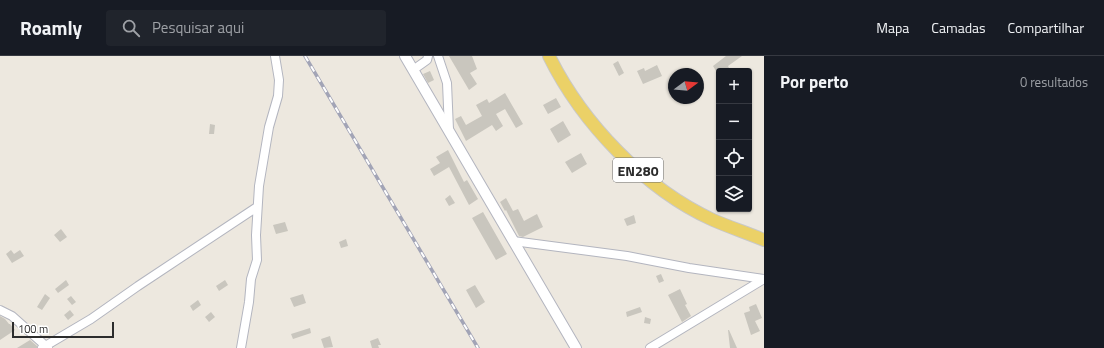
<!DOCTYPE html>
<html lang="pt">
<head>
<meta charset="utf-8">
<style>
	body { margin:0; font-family:"Titillium Web",sans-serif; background:#20242c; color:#f1f3f6 }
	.controls { position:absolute; right:12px; top:12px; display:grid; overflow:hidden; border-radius:4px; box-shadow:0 1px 3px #0004 }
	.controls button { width:36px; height:36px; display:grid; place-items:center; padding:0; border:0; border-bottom:1px solid #363941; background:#171b24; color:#f1f3f6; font:20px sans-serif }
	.compass { position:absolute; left:668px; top:12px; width:36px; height:36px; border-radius:50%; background:#171b24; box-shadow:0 1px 3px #0004; rotate:74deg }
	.scale { position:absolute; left:12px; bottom:10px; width:102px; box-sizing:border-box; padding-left:4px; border:2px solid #2c2c2c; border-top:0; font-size:11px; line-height:14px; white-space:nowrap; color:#2c2c2c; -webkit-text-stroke:3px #fff; paint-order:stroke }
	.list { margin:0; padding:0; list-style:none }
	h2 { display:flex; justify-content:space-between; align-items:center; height:52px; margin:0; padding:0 16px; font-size:17px }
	h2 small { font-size:13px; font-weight:400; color:#9ea1a6 }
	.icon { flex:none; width:22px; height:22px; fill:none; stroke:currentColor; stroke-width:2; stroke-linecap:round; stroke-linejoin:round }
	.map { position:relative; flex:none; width:764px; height:292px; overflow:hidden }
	header { display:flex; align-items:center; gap:24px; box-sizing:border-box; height:56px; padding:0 20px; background:#171b24; border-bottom:1px solid #363941 }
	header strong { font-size:19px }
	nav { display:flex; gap:22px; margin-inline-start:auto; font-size:14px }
	.search { width:280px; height:36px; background:#20242c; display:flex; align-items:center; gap:10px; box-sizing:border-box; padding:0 14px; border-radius:4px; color:#9ea1a6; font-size:15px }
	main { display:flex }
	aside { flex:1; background:#171b24 }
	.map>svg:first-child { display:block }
	.building { fill:#c9c6be }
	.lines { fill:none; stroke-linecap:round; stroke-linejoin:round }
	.minor-casing { stroke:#b3b5bf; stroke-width:10 }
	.tertiary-casing { stroke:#b3b5bf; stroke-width:12 }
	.primary-casing { stroke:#c8c8c8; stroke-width:14 }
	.minor { stroke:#fff; stroke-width:8 }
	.tertiary { stroke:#fff; stroke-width:10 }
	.primary { stroke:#ebd167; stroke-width:12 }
	.rail-casing { stroke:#a2a4b6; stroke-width:3.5 }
	.rail { stroke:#fff; stroke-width:2; stroke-dasharray:6; stroke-linecap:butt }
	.labels { text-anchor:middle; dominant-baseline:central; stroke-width:3; stroke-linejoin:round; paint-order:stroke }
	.shield { fill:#fff; stroke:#6b6b6b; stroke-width:1 }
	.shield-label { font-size:14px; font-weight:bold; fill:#2c2c2c }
</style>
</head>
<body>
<header>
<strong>Roamly</strong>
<div class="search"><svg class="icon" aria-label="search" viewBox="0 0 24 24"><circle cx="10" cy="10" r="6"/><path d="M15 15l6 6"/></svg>Pesquisar aqui</div>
<nav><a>Mapa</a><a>Camadas</a><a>Compartilhar</a></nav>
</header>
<main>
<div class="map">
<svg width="764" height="292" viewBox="0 0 764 292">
	<rect width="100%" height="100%" fill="#ede8df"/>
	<path class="building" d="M449,0H472L477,13L470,17L477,28L469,34Z
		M726,0H742L728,10L729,12L726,15H716L713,10Z
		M618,5L624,17L619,20L613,8Z
		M657,9L662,20L643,28L637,15L644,12L645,15Z
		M430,15L434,24L428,27L423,18Z
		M505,37L523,68L516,72L505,53L496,58L503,70L496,75L492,69L466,85L455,63L461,60L466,69L482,60L476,49L487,43L489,47Z
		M556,42L561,51L548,58L543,49Z
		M563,65L571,79L558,87L550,73Z
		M210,68L215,69L214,78H209Z
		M448,94L464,126L467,124L478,143L469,149L449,111L434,120L430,113L440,107L436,101Z
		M581,97L587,108L572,117L565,106Z
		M450,139L455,147L449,150L445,143Z
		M506,142L513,155L518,153L524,165L537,158L543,171L523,181L519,180L506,154L505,155L500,146Z
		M483,156L507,198L496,204L472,162Z
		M634,159L636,167L627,170L624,163Z
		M285,166L288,175L276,178L273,169Z
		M61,173L67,181L60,186L54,179Z
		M346,183L348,190L341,192L339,186Z
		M11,194L14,198L20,194L24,200L12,207L6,198Z
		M661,218L664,225L659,227L656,220Z
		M66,224L69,229L58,237L55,233Z
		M225,224L228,229L219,235L216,230Z
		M475,229L485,246L476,252L466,234Z
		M680,233L687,248L685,249L691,260L682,266L668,239Z
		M45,238L50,242L42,254L37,251Z
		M303,238L306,247L294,251L290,242Z
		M71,240L76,246L72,249L67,243Z
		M198,244L201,249L193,255L190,250Z
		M756,248L762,262L755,265L760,275L751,279L744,257L750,255L749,251Z
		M640,251L642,256L627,261L626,256Z
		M70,254L74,259L68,264L64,259Z
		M211,256L215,261L209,266L205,261Z
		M0,260L5,263L9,268H10L15,274L0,284Z
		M645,261L651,263L650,268L644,267Z
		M310,272L311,277L293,283L291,278Z
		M728,274H729L737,292H730Z
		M330,280L333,291L324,292L321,283Z
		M378,282L381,289H378L379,292H372L370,285Z
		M30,284L37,290V292H17Z"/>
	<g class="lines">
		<g class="minor-casing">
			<path id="minor" d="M438,0L447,27L449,74
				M413,14L427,4L428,0
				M513,185L627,200L689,212L764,223
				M0,254L12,260L48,292
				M42,292L91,263L138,230L257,151
				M241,292L249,246L251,223L257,204L256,179L259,130L269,71L278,40L279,24L275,0
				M650,292L764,223"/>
		</g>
		<g class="tertiary-casing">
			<path id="tertiary" d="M405,0L576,292"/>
		</g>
		<g class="primary-casing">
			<path id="primary" d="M549,0C582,67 645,133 713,164C729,171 747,177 764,184"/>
		</g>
		<use href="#minor" class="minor"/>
		<use href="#tertiary" class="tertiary"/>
		<use href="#primary" class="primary"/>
		<g class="rail-casing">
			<path id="rail" d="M305,0L478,292"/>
		</g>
		<use href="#rail" class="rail"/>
	</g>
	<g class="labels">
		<rect class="shield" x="613" y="102" width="50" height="24" rx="3"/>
		<g class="shield-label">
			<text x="638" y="114">EN280</text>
		</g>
	</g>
</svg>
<div class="controls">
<button>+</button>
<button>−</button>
<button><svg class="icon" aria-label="locate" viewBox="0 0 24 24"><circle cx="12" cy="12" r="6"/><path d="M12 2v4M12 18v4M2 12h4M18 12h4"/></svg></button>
<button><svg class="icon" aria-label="layers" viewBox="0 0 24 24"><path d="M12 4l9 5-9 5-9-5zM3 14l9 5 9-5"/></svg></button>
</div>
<svg class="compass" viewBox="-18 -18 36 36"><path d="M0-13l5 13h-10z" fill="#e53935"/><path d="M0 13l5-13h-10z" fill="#9ea1a6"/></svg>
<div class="scale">100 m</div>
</div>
<aside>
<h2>Por perto<small>0 resultados</small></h2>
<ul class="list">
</ul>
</aside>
</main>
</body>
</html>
